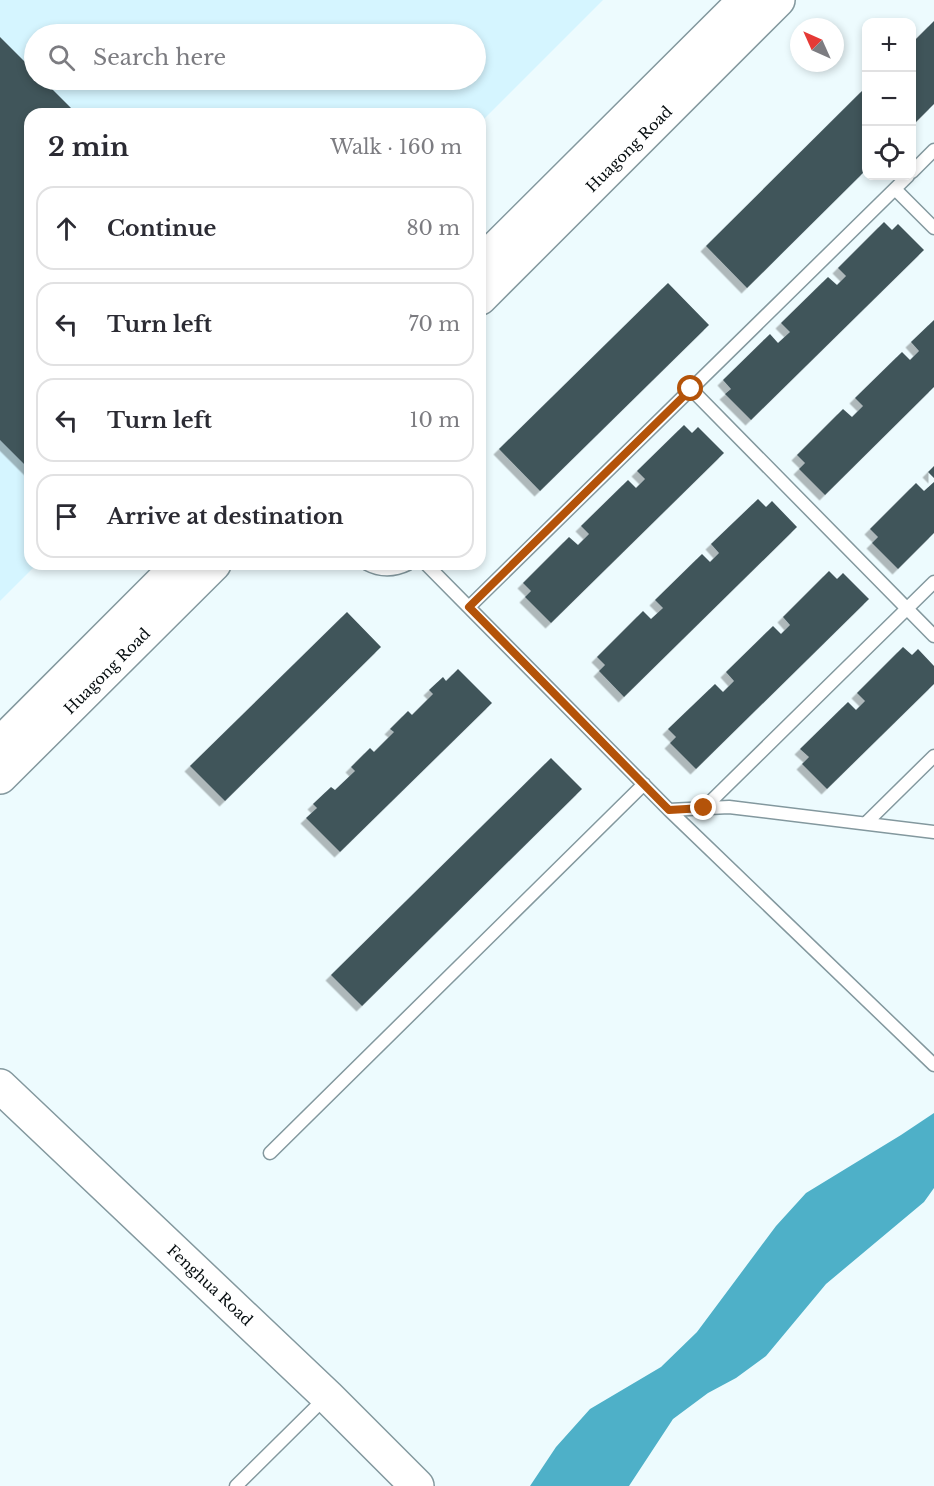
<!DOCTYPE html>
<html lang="en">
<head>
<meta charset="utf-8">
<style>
	body { margin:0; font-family:"Libre Baskerville",serif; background:#f7f7f7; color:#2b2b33 }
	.controls { position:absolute; right:18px; top:18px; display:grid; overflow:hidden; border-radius:12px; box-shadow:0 3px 9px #0003 }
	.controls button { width:54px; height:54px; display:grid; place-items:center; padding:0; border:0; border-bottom:2px solid #e1e1e2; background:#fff; color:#2b2b33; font:30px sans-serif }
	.compass { position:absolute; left:790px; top:18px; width:54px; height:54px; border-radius:50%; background:#fff; box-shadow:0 3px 9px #0003; rotate:315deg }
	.stop { position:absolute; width:18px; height:18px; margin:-14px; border:4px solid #b45309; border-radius:50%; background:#fff }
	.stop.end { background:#b45309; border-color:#fff; box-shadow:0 2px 6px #0008 }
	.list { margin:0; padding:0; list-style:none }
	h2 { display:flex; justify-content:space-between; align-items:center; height:78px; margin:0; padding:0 24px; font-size:26px }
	h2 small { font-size:20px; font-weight:400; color:#7c7c81 }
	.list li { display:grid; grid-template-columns:39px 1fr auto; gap:18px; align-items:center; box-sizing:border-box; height:84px; margin:0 12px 12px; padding:0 12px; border:2px solid #e1e1e2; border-radius:18px }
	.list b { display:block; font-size:22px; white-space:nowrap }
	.list em { font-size:20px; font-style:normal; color:#7c7c81 }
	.icon { flex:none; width:33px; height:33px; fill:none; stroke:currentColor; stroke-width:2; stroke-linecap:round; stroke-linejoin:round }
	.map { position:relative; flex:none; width:934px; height:1486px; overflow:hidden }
	.search { position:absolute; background:#fff; box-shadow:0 3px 9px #0003; left:24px; top:24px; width:462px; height:66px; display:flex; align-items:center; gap:15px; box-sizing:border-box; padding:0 21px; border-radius:33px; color:#7c7c81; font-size:22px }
	.panel { position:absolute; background:#fff; box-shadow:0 3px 9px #0003; left:24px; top:108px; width:462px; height:462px; border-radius:18px }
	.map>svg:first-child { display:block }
	.built { fill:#d5f5ff; fill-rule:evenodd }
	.water { fill:#4eb0c8 }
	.building { fill:#41545a; filter:url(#shadow) }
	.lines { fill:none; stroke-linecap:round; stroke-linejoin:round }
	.lane-casing { stroke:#83989e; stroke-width:15 }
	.secondary-casing { stroke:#83989e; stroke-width:36 }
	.lane { stroke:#fff; stroke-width:12 }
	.secondary { stroke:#fff; stroke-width:33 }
	.route { stroke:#b45309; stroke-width:8 }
	.labels { text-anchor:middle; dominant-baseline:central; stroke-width:6; stroke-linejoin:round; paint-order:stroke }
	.street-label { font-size:15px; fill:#070e10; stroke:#fff }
</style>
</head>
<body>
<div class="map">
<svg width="934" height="1486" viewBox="0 0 934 1486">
	<defs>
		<filter id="shadow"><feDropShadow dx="-5.5" dy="5.5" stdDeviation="0" flood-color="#0004"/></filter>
	</defs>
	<rect width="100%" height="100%" fill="#edfbfe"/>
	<path class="built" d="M0,0H603L480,123V114H30V564H37L0,601ZM34,34H476V80H34Z"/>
	<path class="water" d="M934,1113V1188L924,1202L826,1284L766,1356L736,1378L708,1393L673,1419L629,1486H530L556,1447L590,1409L661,1367L697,1332L776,1226L806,1193L901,1135Z"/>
	<path class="building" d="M934,21V104L912,126V43Z
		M0,37L34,71V80H43L77,114H30V470L0,440Z
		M866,87V170L747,288L706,246Z
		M884,222L892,230L898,224L924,250L751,420L725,394L731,389L723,380L770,334L778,343L790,332L781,323L828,277L837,285L846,276L838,268Z
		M668,283L709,325L540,491L499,449Z
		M934,320V387L825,495L799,469L805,463L797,455L843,409L852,417L863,406L855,398L902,352L910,360L919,351L911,342Z
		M684,425L692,433L698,427L724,453L551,623L525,597L531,591L523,583L569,537L578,545L589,534L581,526L628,480L636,488L645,479L637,471Z
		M934,466V478L928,472Z
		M934,482V533L898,569L872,543L878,537L870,529L916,483L924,491Z
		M758,499L766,507L772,501L797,527L624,697L599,671L605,665L597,657L643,611L651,619L663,608L655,600L702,554L710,562L719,553L711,544Z
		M829,571L837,579L843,573L869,599L696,769L670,743L676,737L668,729L715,684L723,692L734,681L726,672L773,626L781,634L790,625L783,617Z
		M347,612L381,647L225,801L190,766Z
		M903,647L912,655L918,649L934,666V684L827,789L802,764L809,757L800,749L848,702L856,710L865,701L857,693Z
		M458,669L492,703L340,852L306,818L317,808L313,804L331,787L335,790L355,771L351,767L370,748L374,752L394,732L390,729L408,711L412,715L433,694L429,690L443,677L446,681Z
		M551,758L582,789L362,1006L331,975Z"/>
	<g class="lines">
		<g class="lane-casing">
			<path id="lane" d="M912,172L934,150
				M895,189L934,228
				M691,389L934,636
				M367,564C380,571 394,571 408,564
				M426,564L669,810L934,1065
				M469,607L908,176
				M704,808L934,582
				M669,810L729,807L934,832
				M866,823L934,756
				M270,1153L644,784
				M236,1486L327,1396"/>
		</g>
		<g class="secondary-casing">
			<path id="secondary" d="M480,264L745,0
				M480,298L778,0
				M0,744L180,564
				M0,777L214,564
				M0,1086L327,1396L417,1486"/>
		</g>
		<use href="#lane" class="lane"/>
		<use href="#secondary" class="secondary"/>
	</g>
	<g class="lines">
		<path class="route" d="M691,389L469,607L669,810L704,808"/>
	</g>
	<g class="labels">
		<g class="street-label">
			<text transform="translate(629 149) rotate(-45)">Huagong Road</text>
			<text transform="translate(107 671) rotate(-45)">Huagong Road</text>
			<text transform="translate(210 1285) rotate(43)">Fenghua Road</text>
		</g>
	</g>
</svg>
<div class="controls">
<button>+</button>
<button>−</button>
<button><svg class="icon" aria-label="locate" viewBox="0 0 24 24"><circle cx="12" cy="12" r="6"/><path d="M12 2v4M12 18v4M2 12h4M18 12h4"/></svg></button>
</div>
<svg class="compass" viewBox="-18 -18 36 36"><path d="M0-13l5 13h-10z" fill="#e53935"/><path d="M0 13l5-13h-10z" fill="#7c7c81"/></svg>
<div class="stop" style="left:691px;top:389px"></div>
<div class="stop end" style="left:704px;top:808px"></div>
<div class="search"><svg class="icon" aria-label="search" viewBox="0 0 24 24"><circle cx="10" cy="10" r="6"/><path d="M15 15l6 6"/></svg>Search here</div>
<section class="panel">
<h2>2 min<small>Walk · 160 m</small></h2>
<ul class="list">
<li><svg class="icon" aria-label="ahead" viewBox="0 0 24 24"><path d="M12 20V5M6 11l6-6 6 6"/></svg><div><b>Continue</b></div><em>80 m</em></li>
<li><svg class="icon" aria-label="left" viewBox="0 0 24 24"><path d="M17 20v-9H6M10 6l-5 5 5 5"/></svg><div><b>Turn left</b></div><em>70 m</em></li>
<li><svg class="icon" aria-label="left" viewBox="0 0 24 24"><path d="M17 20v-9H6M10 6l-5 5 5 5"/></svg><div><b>Turn left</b></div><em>10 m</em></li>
<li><svg class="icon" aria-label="arrive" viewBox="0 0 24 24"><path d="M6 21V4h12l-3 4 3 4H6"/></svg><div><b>Arrive at destination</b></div></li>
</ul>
</section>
</div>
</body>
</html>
